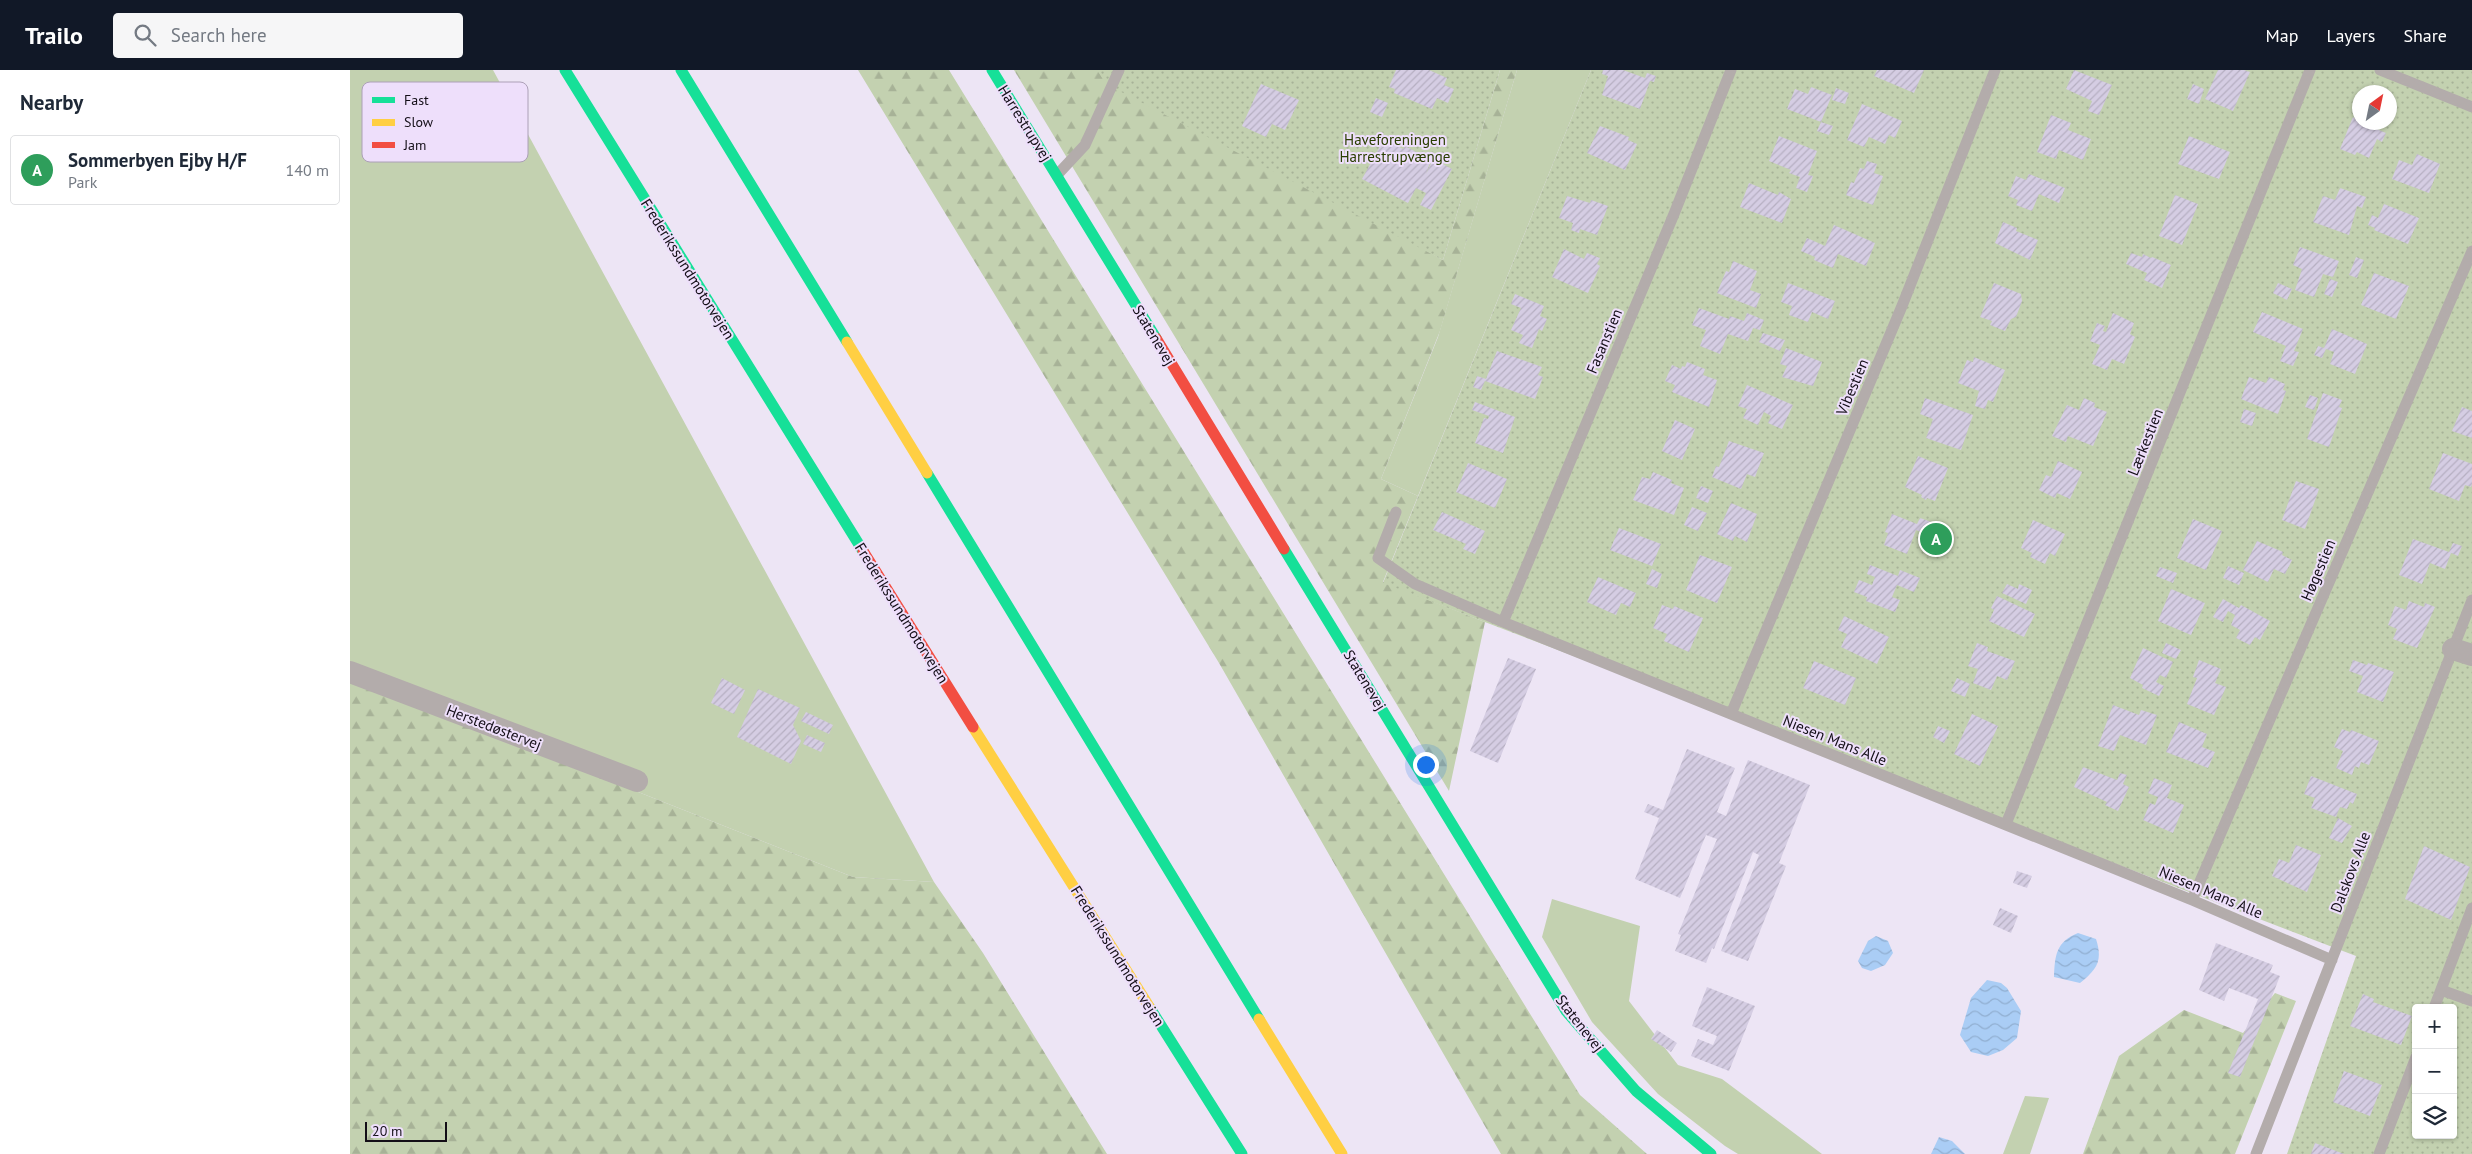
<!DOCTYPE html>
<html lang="en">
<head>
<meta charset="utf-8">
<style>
	body { margin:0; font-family:"PT Sans",sans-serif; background:#f6f6f7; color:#1f2937 }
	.controls { position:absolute; right:15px; bottom:15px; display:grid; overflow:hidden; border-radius:5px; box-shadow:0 1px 4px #0004 }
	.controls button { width:45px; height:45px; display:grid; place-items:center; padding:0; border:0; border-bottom:1px solid #e0e1e3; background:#fff; color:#1f2937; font:25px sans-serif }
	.compass { position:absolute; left:2002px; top:15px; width:45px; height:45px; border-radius:50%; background:#fff; box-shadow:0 1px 4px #0004; rotate:33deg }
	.scale { position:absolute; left:15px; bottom:12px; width:82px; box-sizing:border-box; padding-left:5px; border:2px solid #130e17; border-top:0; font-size:14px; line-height:18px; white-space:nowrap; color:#130e17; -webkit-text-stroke:4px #eedffb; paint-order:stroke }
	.you { position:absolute; left:1075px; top:694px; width:18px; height:18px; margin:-12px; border:4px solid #fff; border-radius:50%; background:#1a73e8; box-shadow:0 0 0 8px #1a73e833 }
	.badge { display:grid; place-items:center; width:32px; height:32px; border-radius:50%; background:#111827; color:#fff; font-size:16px; font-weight:700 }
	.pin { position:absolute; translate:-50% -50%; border:2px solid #fff; box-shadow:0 1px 5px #0006 }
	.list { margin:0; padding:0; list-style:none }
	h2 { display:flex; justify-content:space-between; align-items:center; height:65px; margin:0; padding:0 20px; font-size:21px }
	h2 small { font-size:16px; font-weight:400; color:#747a83 }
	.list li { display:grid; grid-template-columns:32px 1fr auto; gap:15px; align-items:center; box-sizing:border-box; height:70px; margin:0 10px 10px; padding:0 10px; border:1px solid #e0e1e3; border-radius:5px }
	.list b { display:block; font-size:19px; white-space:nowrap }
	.list p { margin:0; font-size:16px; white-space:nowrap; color:#747a83 }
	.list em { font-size:16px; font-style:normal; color:#747a83 }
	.icon { flex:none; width:28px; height:28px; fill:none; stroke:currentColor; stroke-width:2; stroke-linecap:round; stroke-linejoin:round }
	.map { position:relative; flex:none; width:2122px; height:1084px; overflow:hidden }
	header { display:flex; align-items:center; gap:30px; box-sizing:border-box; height:70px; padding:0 25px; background:#111827; color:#fff }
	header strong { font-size:24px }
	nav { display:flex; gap:28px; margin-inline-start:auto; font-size:18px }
	.search { width:350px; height:45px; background:#f6f6f7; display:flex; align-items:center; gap:12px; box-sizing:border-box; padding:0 18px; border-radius:5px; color:#747a83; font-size:19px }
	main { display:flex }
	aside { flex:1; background:#fff }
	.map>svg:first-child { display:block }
	.green { fill:#c3d1b0 }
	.forest { fill:url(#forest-firs) }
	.garden { fill:url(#garden-dots); fill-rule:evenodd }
	.water { fill:url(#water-waves) }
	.building { fill:url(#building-hatch) }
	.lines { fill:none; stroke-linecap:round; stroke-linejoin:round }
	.lane { stroke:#b3acab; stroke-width:11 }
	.street { stroke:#b3acab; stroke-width:22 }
	.fast { stroke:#16e098; stroke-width:11 }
	.slow { stroke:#ffcf43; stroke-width:11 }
	.jam { stroke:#f24e42; stroke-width:11 }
	.labels { text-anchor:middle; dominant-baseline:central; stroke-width:4; stroke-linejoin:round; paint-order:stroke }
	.street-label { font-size:15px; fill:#130e17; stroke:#eedffb }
	.park-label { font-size:15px; fill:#2a3e01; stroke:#eedffb }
	.key { fill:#eedffb; stroke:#aca0b7; stroke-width:1 }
	.key-label { font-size:14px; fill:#130e17 }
</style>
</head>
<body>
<header>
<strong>Trailo</strong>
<div class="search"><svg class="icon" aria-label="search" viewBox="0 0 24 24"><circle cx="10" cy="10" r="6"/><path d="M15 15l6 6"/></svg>Search here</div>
<nav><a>Map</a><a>Layers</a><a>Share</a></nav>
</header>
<main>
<aside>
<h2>Nearby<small></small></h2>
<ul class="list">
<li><span class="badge" style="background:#2e9e5b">A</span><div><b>Sommerbyen Ejby H/F</b><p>Park</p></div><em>140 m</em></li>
</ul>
</aside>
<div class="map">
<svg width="2122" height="1084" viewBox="0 0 2122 1084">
	<defs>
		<pattern id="forest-firs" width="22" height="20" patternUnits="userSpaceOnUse" patternTransform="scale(1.25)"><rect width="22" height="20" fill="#c3d1b0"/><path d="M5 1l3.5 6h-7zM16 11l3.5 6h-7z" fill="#a7b297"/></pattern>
		<pattern id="garden-dots" width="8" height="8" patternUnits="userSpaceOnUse" patternTransform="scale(1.25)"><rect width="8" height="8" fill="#c3d1b0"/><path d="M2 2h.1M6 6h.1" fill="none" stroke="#a7b297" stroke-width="1.8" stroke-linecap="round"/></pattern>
		<pattern id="water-waves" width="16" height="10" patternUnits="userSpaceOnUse" patternTransform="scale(1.25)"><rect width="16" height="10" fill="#aacdf5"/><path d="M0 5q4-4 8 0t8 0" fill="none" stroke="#91afd1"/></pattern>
		<pattern id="building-hatch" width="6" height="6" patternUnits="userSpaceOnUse" patternTransform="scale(1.25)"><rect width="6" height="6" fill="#d5cde3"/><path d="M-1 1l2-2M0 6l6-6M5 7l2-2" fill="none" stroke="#b6afc2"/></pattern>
	</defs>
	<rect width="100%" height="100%" fill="#ede5f5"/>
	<path class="green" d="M0,0H143L584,812L503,807L0,608Z
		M1167,0H1241L1068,426L1031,409L1088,267Z
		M1202,829L1290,856L1279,931L1328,995L1372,1009L1472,1084H1388L1375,1076L1308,1024L1242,952L1192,867Z
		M1675,1026L1699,1028L1680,1084H1653Z"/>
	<path class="forest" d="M508,0H599L1230,1025L1297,1084H1151L869,593Z
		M664,0H760L1093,190L1150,0H1167L1090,261L1031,409L1068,426L1033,512L1135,552L1099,721Z
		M0,608L503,807L584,812L633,883L757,1084H0Z
		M1925,923L1946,931L1885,1084H1733L1769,986L1834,940L1893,963Z"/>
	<path class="garden" d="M747,0H1150L1093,190L756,14Z
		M1241,0H2122V1084H1937L2006,886L1033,513ZM2010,22H2040V52H2010ZM2066,938H2103V1065H2066Z"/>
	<path class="water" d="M1728,863L1746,869C1753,891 1747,899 1730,913L1704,907C1705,885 1706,872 1728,863Z
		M1526,866L1538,871L1543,883L1535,895L1521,901L1512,898L1508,891L1518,871Z
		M1637,910L1651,913L1657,918L1671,941L1667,968L1653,980L1638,986L1621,982L1610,965L1621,928Z
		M1589,1067L1602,1071L1615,1084H1581Z"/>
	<path class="building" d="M1046,0H1079L1097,8L1094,15L1104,19L1098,33L1087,28L1082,39L1044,23L1045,19L1039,17Z
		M1253,0H1273L1295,8L1297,3L1306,6L1304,12L1300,11L1290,39L1252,25L1258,6L1252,4Z
		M1527,0H1574L1564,23L1524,6Z
		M1724,0L1762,15L1749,45L1738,41L1742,31L1716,19Z
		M1868,0H1894L1900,2L1883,41L1855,29Z
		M911,14L949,30L935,60L922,54L916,67L892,56Z
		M1843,14L1854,19L1849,34L1837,29Z
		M1461,17L1482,25L1471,52L1437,39L1445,19L1458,24Z
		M1486,18L1499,23L1495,34L1482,30Z
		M1026,28L1038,33L1032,47L1020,42Z
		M1512,34L1552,51L1545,68L1539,65L1535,74L1519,67L1514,77L1497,70Z
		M1701,45L1721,53L1718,60L1741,69L1733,90L1709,80L1706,89L1687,82Z
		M2003,47L2010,52L2036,63L2032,72L2027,69L2019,88L2007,82L2005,85L1990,79Z
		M1471,52L1483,56L1479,65L1467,61Z
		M1250,56L1279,67L1278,70L1287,74L1275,100L1237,83Z
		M1429,66L1467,81L1458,105L1463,106L1457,122L1446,118L1450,107L1439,103L1441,100L1419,91Z
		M1839,66L1880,82L1869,109L1828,94Z
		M1034,69L1053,79L1055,76L1081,90L1076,104L1083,89L1102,99L1081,140L1070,135L1076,123L1066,118L1058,133L1012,109Z
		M2067,84L2090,94L2079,123L2042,109L2049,90L2062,95Z
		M1517,91L1527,94L1524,103L1533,106L1523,135L1496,125L1501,112L1504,113L1510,98L1514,99Z
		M1679,104L1715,118L1709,133L1689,124L1682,141L1666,135L1668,130L1658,126L1666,106L1676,110Z
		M1399,113L1428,125L1429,122L1441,129L1432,153L1390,137Z
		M1990,118L2016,127L2012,138L2007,136L1999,165L1963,152L1973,126L1985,130Z
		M1825,125L1848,134L1832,175L1809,166Z
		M1217,126L1240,133L1241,130L1258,136L1247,165L1230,159L1229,163L1221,160L1223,153L1209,148Z
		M2034,134L2069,148L2058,174L2024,160L2025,158L2018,155L2022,145L2028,148Z
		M1653,152L1667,158L1666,161L1688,170L1680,190L1645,173Z
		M1484,155L1525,173L1516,196L1488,184L1483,198L1464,190L1465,187L1451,181L1457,168L1475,176Z
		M1950,177L1989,191L1983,207L1973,204L1964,227L1945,220L1952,199L1943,195Z
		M1214,179L1234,189L1237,183L1250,188L1247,194L1250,196L1238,223L1202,207Z
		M1781,183L1792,187L1793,184L1801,188L1802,187L1821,195L1812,218L1794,210L1797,203L1776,194Z
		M2006,187L2014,190L2007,208L1999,205Z
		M1383,191L1407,201L1400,220L1411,224L1406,238L1367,223L1376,201L1379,202Z
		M2024,203L2059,216L2046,249L2011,235Z
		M1980,209L1988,212L1982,227L1974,224Z
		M1438,213L1485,231L1478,249L1462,242L1458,252L1439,245L1442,236L1431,232Z
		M1644,213L1671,224L1672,231L1666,247L1661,249L1655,261L1640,255L1642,251L1630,247Z
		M1928,213L1942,219L1937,230L1923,223Z
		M1165,224L1194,236L1190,246L1197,249L1192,261L1189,259L1182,278L1169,273L1173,265L1161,260L1171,238L1161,234Z
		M1349,238L1379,249L1380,246L1394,251L1397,243L1414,250L1410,260L1403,258L1398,271L1378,264L1370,284L1350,276L1356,260L1342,255Z
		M1912,242L1953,259L1944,281L1949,282L1943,296L1930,291L1936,276L1903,262Z
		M1763,243L1784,253L1780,264L1785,267L1774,294L1762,289L1757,300L1742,294L1750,275L1740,271L1747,253L1755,256L1753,261L1756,262Z
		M1982,259L2017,274L2005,304L1980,294L1984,282L1976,279L1972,288L1964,285L1968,276L1974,278Z
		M1413,263L1435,270L1430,281L1409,272Z
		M1436,278L1472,292L1463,316L1432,307L1437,296L1430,294Z
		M1147,281L1192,297L1188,305L1193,307L1185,329L1135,311L1131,320L1123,317L1127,306L1136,309Z
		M1624,287L1655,300L1643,332L1638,330L1635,339L1625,336L1629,321L1608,313L1617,290L1623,292Z
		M1337,292L1355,299L1353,305L1367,310L1359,337L1322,322L1325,315L1315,311L1322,295L1331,299L1332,296L1335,297Z
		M1899,307L1916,313L1919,307L1935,314L1933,320L1936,321L1928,344L1891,329Z
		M1397,315L1443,335L1432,359L1418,353L1421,346L1414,342L1408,355L1393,348L1397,339L1388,336Z
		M1973,323L1992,330L1989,337L1992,338L1979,377L1957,369Z
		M1960,325L1968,328L1964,340L1955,337Z
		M1575,328L1623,345L1611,380L1576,368L1583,349L1570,344Z
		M1734,328L1745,333L1744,337L1757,342L1743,376L1718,366L1716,372L1702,366L1717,335L1729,340Z
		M1125,332L1165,347L1153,383L1125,373L1134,348L1138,349L1139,346L1122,340Z
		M2112,337L2122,341V368L2102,361Z
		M1894,339L1906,343L1902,356L1890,352Z
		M1325,350L1345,359L1332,390L1312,381Z
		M1379,371L1414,383L1405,407L1397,404L1391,419L1362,407L1366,396L1369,397Z
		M2093,383L2122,394V414L2121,417L2115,415L2109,431L2079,419Z
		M1568,386L1598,398L1585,431L1577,428L1576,430L1571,427L1572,425L1555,417Z
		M1708,391L1732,402L1720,429L1707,423L1705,428L1689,420L1696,405L1701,407Z
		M1118,393L1157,409L1145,438L1106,422Z
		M1303,402L1322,410L1321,413L1334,418L1324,445L1283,430L1292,407L1300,409Z
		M1946,411L1969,419L1955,459L1932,450Z
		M1351,416L1363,421L1358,433L1346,428Z
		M1381,433L1407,444L1397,472L1385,466L1383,471L1367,464Z
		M1342,437L1357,443L1348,461L1334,455Z
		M1092,442L1135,461L1125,484L1113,479L1116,474L1083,460Z
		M1542,444L1567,454L1570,448L1587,454L1582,466L1566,460L1557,484L1534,475L1538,463L1535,462Z
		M1843,449L1872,461L1856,500L1827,488Z
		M1683,450L1715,464L1705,486L1700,483L1695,494L1680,487L1682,483L1671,478Z
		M1269,458L1311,474L1302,496L1260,480Z
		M2063,469L2099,482L2103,473L2112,476L2108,486L2101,483L2095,499L2080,493L2072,514L2049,505Z
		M1907,471L1933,482L1932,485L1942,490L1935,504L1924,499L1918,512L1893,500Z
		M1350,485L1382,497L1367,533L1336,520Z
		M1520,495L1548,506L1550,500L1570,508L1564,522L1547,515L1542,527L1550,530L1545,542L1516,531L1517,527L1504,522L1509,510L1522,515L1525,507L1517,504Z
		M1878,496L1894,503L1889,515L1873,508Z
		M1810,497L1827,503L1823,513L1806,506Z
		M1302,499L1312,504L1307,518L1296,514Z
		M1248,507L1286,523L1280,537L1271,533L1266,545L1237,532Z
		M1657,514L1668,519L1669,514L1682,520L1676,534L1652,523Z
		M1821,519L1855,533L1841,565L1808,551Z
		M1647,526L1685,544L1674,567L1639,551L1644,540L1641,538Z
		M1873,529L1889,538L1891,535L1920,551L1910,570L1905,567L1900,575L1886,568L1890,560L1881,555L1885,545L1878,541L1873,552L1863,547Z
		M2059,531L2074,537L2075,533L2085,537L2067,578L2043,569L2047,559L2038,555L2045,536L2056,540Z
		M1312,535L1323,539L1324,536L1353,548L1339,582L1314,571L1317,564L1303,558Z
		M1494,546L1539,567L1527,594L1491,577L1497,564L1488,560Z
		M1627,573L1638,577L1637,581L1665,591L1657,610L1647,606L1641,620L1623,613L1628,599L1618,596Z
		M1816,573L1831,580L1826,589L1812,583Z
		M1793,578L1823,592L1816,608L1810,605L1806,612L1814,616L1809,626L1792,618L1793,615L1780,608Z
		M1158,588L1186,599L1148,693L1120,681Z
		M1849,590L1871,599L1865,613L1876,617L1864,645L1837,634L1847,608L1843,607Z
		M2003,590L2017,595L2018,593L2044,602L2033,632L2007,622L2013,606L1999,601Z
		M1464,591L1506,608L1495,635L1453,618Z
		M372,608L395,620L384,644L361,633Z
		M1607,608L1620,614L1615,627L1601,621Z
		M408,619L450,638L443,655L451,671L441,694L387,667Z
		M1763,635L1789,645L1791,640L1807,645L1796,675L1770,665L1764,681L1748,676Z
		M456,642L483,655L479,664L451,651Z
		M1622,644L1648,656L1630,696L1604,684Z
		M1829,652L1857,664L1852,677L1865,682L1858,698L1816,682Z
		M1588,656L1600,661L1594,673L1583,667Z
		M1992,659L2000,662L2001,660L2029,671L2019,695L2011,692L2009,698L2005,696L2002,705L1986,698L1993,681L1984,677Z
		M457,665L475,673L471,682L453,674Z
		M1337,679L1385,698L1367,742L1376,746L1398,690L1460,715L1429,793L1436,796L1398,891L1371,881L1409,785L1403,782L1364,879L1362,878L1356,893L1325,881L1331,865L1328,864L1367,769L1356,765L1330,828L1285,809L1309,748L1294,742L1298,734L1313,740Z
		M1733,697L1767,710L1770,703L1777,705L1773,714L1779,717L1768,741L1755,735L1757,732L1724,717Z
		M1961,706L2007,724L2003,734L2000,732L1997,739L1990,737L1986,747L1961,738L1965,728L1954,724Z
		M1804,708L1822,715L1817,728L1834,735L1823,763L1793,750L1800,733L1805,735L1808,727L1798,723Z
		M1988,748L2002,756L1992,773L1979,768Z
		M1946,775L1971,785L1957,822L1922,806L1929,789L1939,793Z
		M2074,776L2120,797L2101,850L2055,829Z
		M1667,801L1682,806L1677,818L1663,813Z
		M1650,838L1668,846L1661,863L1643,855Z
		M1866,873L1923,895L1920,902L1930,906L1890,1007L1878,1003L1908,929L1879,918L1874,931L1849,920Z
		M1357,917L1405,936L1379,1001L1341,986L1348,969L1363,975L1367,966L1342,956Z
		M2013,924L2024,929L2023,932L2062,946L2051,975L2000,956Z
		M1307,960L1327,973L1321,982L1301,969Z
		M1994,1001L2032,1015L2020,1046L1983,1032Z
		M1965,1073L1994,1084H1961Z"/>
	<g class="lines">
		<path class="lane" d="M2030,0L2122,37
			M707,105L735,75L769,0
			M1046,442L1028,488L1065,514L1153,552L1842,830L1982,890
			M1153,552L1324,144L1381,0
			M1381,644L1552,236L1645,0
			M1656,754L1960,0
			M1842,830L2122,181
			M2091,920L2122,931
			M2084,938L2122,838
			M1906,1084L2122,530
			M2029,1084L2066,987"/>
		<path class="street" d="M2103,579L2122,585
			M0,602L287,711"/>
		<path class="fast" d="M215,0L513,481
			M331,0L497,272
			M642,0L806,268
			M577,403L909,949
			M934,479L1216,941L1286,1021L1361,1084
			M800,938L892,1084"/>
		<path class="slow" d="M497,272L577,403
			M623,657L800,938
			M909,949L992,1084"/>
		<path class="jam" d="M806,268L934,479
			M513,481L623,657"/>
	</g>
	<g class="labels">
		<g class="street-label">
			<text transform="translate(675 53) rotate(58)">Harrestrupvej</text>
			<text transform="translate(338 199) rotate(58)">Frederikssundmotorvejen</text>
			<text transform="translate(804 265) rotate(59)">Statenevej</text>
			<text transform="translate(1254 271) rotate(-67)">Fasanstien</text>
			<text transform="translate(1502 317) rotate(-67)">Vibestien</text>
			<text transform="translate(1795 372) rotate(-68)">Lærkestien</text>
			<text transform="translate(1968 500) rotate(-67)">Høgestien</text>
			<text transform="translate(552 543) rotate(58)">Frederikssundmotorvejen</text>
			<text transform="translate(1015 610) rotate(59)">Statenevej</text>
			<text transform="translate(144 657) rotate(21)">Herstedøstervej</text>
			<text transform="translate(1485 670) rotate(22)">Niesen Mans Alle</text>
			<text transform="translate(2000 802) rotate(-69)">Dalskovs Alle</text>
			<text transform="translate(1861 822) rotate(23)">Niesen Mans Alle</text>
			<text transform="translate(768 886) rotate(58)">Frederikssundmotorvejen</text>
			<text transform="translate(1230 953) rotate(52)">Statenevej</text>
		</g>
		<g class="park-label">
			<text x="1045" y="69">Haveforeningen<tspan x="1045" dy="17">Harrestrupvænge</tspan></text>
		</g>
	</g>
	<rect x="12" y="12" width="166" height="80" rx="8" class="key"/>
	<rect x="22" y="27" width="23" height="6" fill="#16e098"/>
	<rect x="22" y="49" width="23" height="7" fill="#ffcf43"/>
	<rect x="22" y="72" width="23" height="6" fill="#f24e42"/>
	<g class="key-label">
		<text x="54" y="35">Fast</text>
		<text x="54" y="57">Slow</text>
		<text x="54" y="80">Jam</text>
	</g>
</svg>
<div class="controls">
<button>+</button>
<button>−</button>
<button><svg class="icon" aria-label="layers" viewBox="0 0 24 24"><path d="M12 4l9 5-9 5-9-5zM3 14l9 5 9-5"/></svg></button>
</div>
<svg class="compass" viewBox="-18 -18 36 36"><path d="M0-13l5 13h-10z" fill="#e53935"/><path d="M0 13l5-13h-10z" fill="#747a83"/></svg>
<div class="scale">20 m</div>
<div class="you"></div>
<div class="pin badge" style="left:1586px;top:469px;background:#2e9e5b">A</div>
</div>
</main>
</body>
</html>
